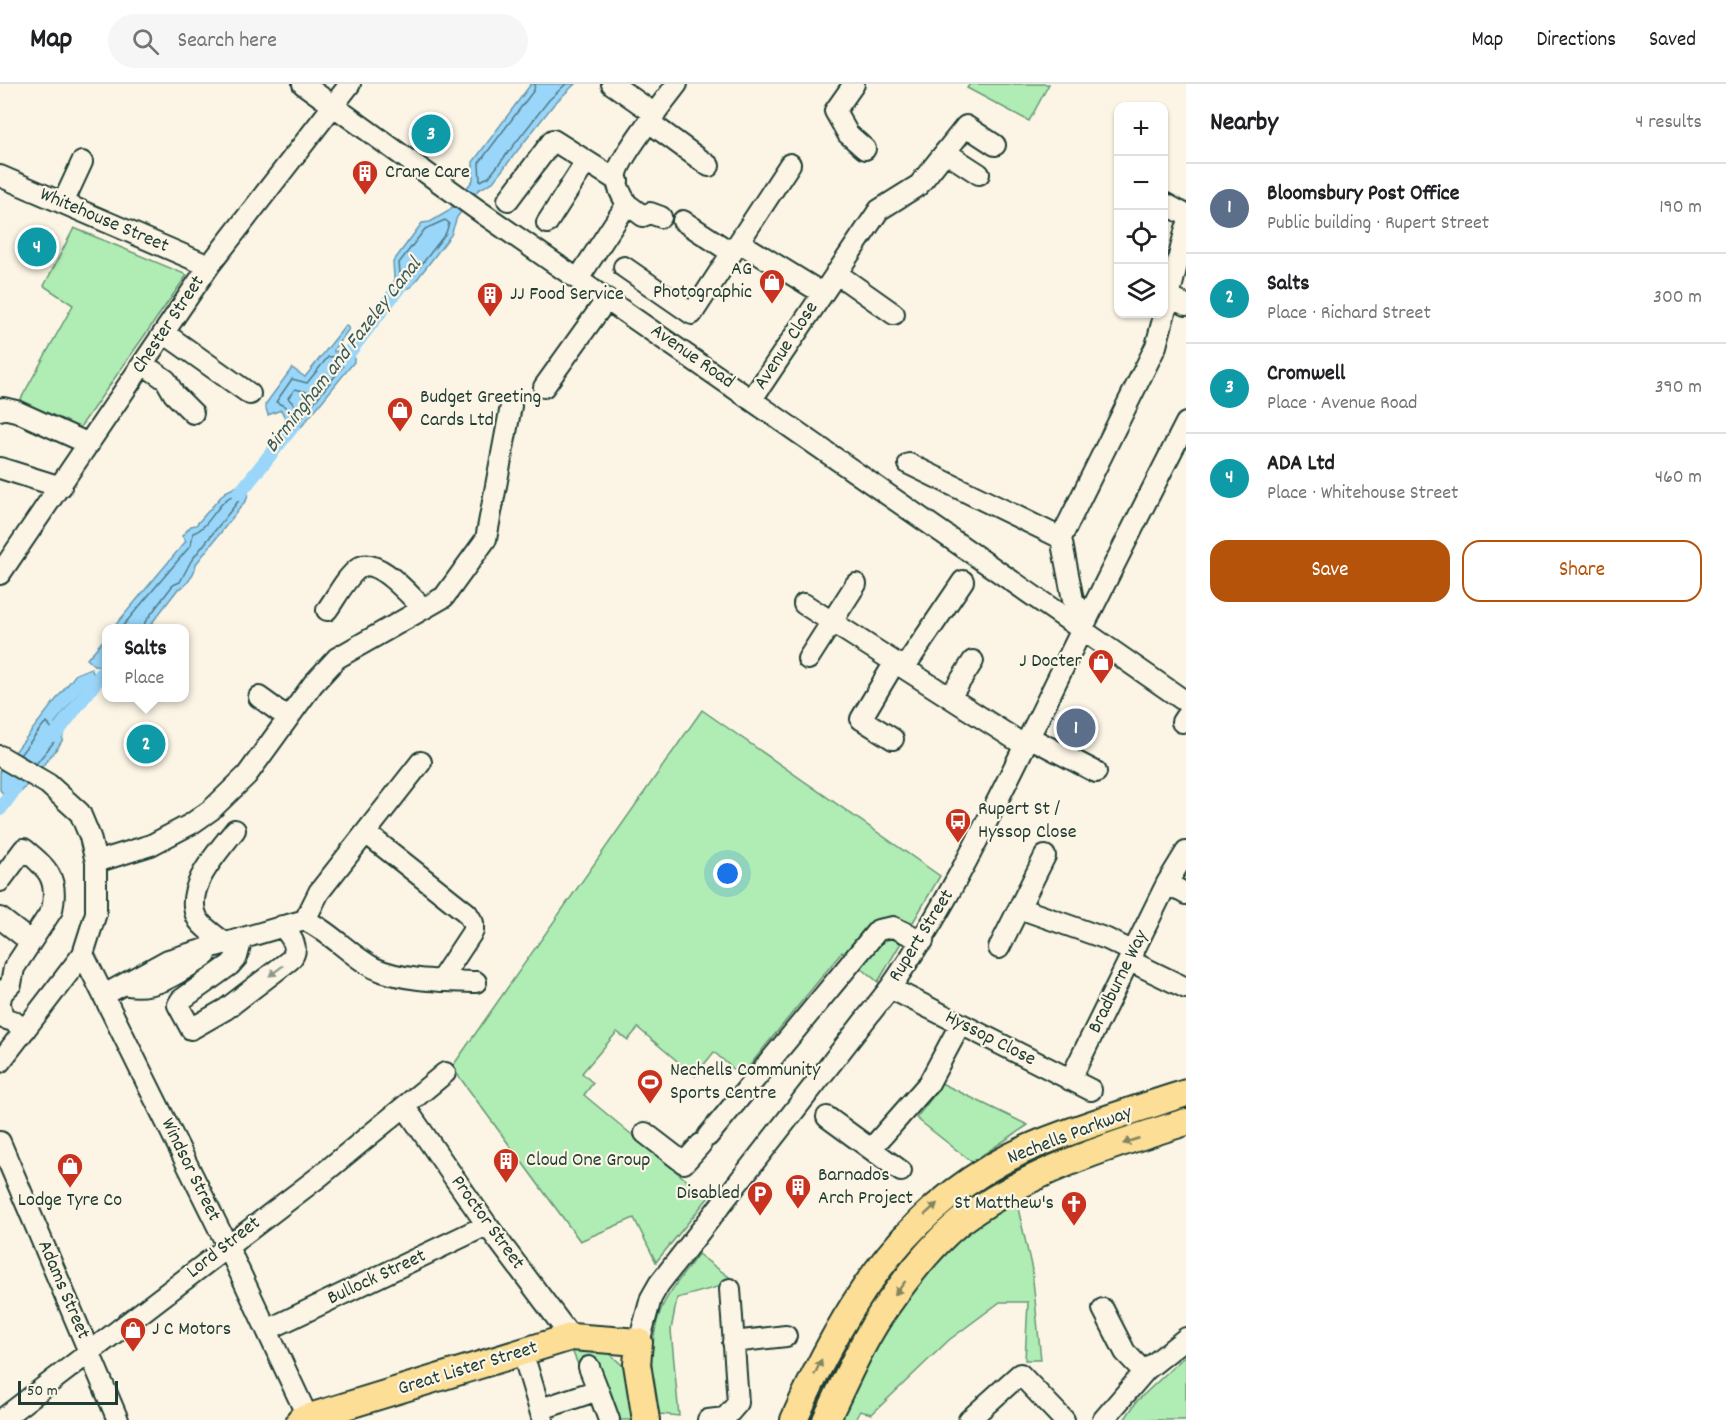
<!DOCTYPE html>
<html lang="en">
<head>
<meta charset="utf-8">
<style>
	body { margin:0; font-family:Dekko,sans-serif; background:#f6f6f6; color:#202124 }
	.controls { position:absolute; right:18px; top:18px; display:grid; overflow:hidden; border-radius:12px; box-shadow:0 2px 4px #0004 }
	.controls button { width:54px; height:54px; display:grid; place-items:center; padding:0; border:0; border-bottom:2px solid #e0e0e0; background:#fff; color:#202124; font:30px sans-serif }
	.scale { position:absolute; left:18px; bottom:15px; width:100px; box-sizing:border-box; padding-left:6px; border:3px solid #1f3d34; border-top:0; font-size:16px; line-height:21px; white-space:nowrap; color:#1f3d34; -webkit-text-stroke:4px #fcf5e5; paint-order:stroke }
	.you { position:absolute; left:728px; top:790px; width:21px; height:21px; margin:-15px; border:4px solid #fff; border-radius:50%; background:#1a73e8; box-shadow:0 0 0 9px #1a73e833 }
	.badge { display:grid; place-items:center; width:39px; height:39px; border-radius:50%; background:#b45309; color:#fff; font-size:20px; font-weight:700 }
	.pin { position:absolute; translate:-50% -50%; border:3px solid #fff; box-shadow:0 2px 6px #0006 }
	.popup { position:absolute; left:102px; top:540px; width:87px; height:78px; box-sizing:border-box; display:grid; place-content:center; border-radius:12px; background:#fff; filter:drop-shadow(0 2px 4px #0005); font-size:20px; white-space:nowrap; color:#757577 }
	.popup b { font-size:22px; color:#202124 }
	.popup::after { content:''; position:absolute; left:50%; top:100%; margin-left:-12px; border:12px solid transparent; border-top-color:#fff }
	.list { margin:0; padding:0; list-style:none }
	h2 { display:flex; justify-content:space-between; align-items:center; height:78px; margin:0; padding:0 24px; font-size:26px }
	h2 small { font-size:20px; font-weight:400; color:#757577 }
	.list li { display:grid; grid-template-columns:39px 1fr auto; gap:18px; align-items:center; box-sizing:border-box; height:90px; padding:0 24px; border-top:2px solid #e0e0e0 }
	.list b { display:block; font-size:22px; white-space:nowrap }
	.list p { margin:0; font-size:20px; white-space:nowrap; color:#757577 }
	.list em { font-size:20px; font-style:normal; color:#757577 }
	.actions { display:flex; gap:12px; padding:18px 24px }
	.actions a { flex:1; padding:14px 0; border:2px solid #b45309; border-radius:18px; text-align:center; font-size:21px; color:#b45309 }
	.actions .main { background:#b45309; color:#fff }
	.icon { flex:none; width:33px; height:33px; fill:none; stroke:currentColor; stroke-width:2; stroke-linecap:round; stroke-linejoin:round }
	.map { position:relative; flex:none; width:1186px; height:1336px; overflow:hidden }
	header { display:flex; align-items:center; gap:36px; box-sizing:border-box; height:84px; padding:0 30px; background:#fff; border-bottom:2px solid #e0e0e0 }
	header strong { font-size:28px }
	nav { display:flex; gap:33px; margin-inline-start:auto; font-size:21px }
	.search { width:420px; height:54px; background:#f6f6f6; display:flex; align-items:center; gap:15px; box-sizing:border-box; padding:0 21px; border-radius:33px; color:#757577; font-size:22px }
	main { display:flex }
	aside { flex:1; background:#fff }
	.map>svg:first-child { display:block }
	.green { fill:#afedb4; stroke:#679574; stroke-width:1.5 }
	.water { fill:#99d6fa; stroke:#6899ab; stroke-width:1.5 }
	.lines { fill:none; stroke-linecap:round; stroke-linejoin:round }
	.shore { stroke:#507a83; stroke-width:1.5 }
	.canal { stroke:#99d6fa; stroke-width:14 }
	.minor-casing { stroke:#1f3d34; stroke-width:24 }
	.major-casing { stroke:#1f3d34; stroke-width:30 }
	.minor { stroke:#fcf5e5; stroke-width:20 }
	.major { stroke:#fcde96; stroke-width:26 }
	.oneway { fill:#8e998c }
	.oneway2 { fill:#828560 }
	.labels { text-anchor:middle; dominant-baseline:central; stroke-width:4.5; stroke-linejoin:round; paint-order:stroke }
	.poi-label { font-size:20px; fill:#1f3d34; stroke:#fcf5e5; text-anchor:start }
	.street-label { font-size:20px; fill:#1f3d34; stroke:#fcf5e5 }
	.water-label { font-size:21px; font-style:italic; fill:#375c5c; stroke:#fcf5e5 }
</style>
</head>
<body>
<header>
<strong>Map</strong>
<div class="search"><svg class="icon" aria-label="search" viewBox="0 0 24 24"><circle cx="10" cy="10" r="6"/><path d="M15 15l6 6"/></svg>Search here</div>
<nav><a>Map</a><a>Directions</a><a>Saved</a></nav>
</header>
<main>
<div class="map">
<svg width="1186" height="1336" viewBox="0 0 1186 1336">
	<rect width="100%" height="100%" fill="#fcf5e5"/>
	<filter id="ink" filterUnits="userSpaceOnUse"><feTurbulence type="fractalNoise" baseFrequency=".0167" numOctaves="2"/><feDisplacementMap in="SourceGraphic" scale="12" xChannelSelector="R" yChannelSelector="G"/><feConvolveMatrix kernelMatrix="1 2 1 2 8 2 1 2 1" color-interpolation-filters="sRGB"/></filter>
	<g filter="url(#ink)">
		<path class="green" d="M970,0H1049L1029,37L967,4Z
			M74,144L187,191L76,349L17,322L73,221L44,202Z
			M702,626L940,792L878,898L842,868L741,992L714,968L695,992L638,944L628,956L617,948L582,989L593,999L584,1011L708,1114L656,1178L634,1134L580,1157L452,983Z
			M937,997L1028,1041L972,1078L916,1034L935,1010L929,1006Z
			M1186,1018V1032L989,1109L843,1284L808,1331L874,1201L962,1109L1014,1080Z
			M1016,1115L1032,1186L1041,1276H1025L1028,1218H1000L949,1256L872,1330L860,1327L855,1336H836C858,1296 878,1253 903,1215C930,1172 973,1139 1016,1115Z
			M698,1170L736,1198L677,1214L671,1246L679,1332L660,1330C646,1306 651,1246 663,1221C672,1203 687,1186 698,1170Z
			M572,1266L608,1268L624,1283L634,1336H615L594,1278L579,1283Z
			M1186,1271V1336H1124L1137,1317Z"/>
		<path class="water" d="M531,0H575L554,20L493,98L478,106L457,133L451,151L411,203L395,208L393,178L422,139L430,138L449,127L473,96V78Z
			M346,241L349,245L334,265V268L354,262V278L302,342L282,355L286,336L281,326L268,331L265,321L292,284L305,293Z
			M250,396L247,415L196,480C195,489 187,503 178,505L148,544H113L186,457L182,452L191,442L196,441L225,408Z
			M107,552V591L97,597L101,582L94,581L87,575Z
			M91,584L94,591L55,639V643L65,638L62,657L58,663L22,707L4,720L5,712L0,706V687L76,590Z"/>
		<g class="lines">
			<path class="shore" d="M535,0L534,6L479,79L480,97L489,93L549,16L566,0
				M445,136L449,139L446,149L408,198L401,199L399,179L425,145Z
				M345,272L347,277L299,337L293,338L286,323L276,318L292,295L307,299L328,273Z
				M295,305L311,309L298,325L288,314Z
				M121,544L191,461L193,449C212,443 218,412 239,410L240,415L191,477L180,498L173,501L145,538L144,544
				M20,671L44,640L47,639L57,650V654L36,680"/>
			<path class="canal" d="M344,275L407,193
				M239,410L294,341
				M55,651L107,583
				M0,725L15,705"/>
			<g class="minor-casing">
				<path id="minor" d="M303,0L475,124L1186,618
					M612,0L655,30
					M854,0L835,27L848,50L865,65
					M649,38L709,82
					M945,68L979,90
					M790,80L739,158L822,209
					M0,92L209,182
					M508,116L553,56L618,97
					M63,119L82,78
					M1164,119L1186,131
					M627,120L643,132L650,129L661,133
					M683,137L732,169
					M547,139L586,78
					M1186,144L1169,213L1186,221
					M624,183L692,230L739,158
					M836,189L894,230
					M578,195L627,120C622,112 615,100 617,90C620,73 665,16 677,0
					M164,249L250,310
					M143,280L166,296L174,310L193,329
					M544,303L607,215
					M752,315L879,126L919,101L966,42L995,61
					M0,326L3,324L16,327L89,360
					M909,380L1061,454
					M0,384L61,403
					M0,490L209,182L350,0
					M804,520L1024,661
					M327,526C336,514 346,493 359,484C376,471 411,513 423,524
					M1086,534L1073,516L1061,454L1156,262L1169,213
					M808,575L856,500
					M904,584L963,497
					M259,613L288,634
					M950,613L973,577
					M1182,638L1186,632
					M1029,653L1096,688
					M893,655L861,635L895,578
					M0,672L48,700L80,729L90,753L96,778V829L83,870L0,978
					M366,749L467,829L473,839V847L440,897
					M96,778L151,761L191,740L211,726L247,691L313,600L337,574L444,513L486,455L511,322
					M0,797L24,765C47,784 59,794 52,826L14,884L11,900L2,909L0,917
					M1167,799L1186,768
					M1019,824L1107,855L1134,868
					M0,834L31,858
					M305,836L319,808L421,678
					M242,854L237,873L230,881L181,916L178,921L191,945L226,925L290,876C301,864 291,853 282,842
					M225,859C217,853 205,845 199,837C180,807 218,768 235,746
					M999,864L1045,772
					M83,870L227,1161L309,1336
					M1130,877L1186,904
					M127,901C158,906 180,888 206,871
					M890,904L1091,1006
					M104,911L168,876L305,836C331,848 349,871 374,884C402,897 445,897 476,898
					M0,920L3,934L13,937L25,946
					M1070,996L1167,799L1186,810
					M405,1023L487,1141L571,1253
					M827,1033L901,1087
					M645,1049L684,1079L701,1060
					M708,1052L878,846L893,843L923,857
					M0,1058L118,1336
					M871,1065L929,999L960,941
					M1103,1225L1125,1268L1144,1288
					M267,1246L487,1141
					M639,1258L651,1214L659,1200L890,904C950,818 994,723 1041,629C1088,532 1137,435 1186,339
					M733,1258L786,1252
					M527,1283L543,1336
					M589,1283L598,1306
					M541,1325L598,1306L609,1336
					M1,1336L320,1092L445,989
					M708,1336L725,1334L738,1319L730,1205
					M969,1336L1020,1290L1064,1336
					M1103,1336L1146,1286L1186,1254"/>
			</g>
			<g class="major-casing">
				<path id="major" d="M300,1336L571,1253L639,1258L637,1280L646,1336
					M794,1336C847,1215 912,1111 1040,1059C1087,1040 1137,1025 1186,1009
					M826,1336C845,1298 862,1257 886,1223C907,1193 932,1160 961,1137C1027,1088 1108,1062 1186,1038"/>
			</g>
			<use href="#minor" class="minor"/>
			<use href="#major" class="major"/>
		</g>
		<defs><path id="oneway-solid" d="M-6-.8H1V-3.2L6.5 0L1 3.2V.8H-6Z" transform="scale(1.5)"/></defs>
		<use class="oneway" href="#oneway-solid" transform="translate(276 887) rotate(143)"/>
		<g class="oneway2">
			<use href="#oneway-solid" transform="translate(1131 1057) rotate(161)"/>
			<use href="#oneway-solid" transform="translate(931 1125) rotate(-42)"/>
			<use href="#oneway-solid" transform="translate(900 1204) rotate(128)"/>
			<use href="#oneway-solid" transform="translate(818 1283) rotate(-65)"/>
		</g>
	</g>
	<defs>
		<g id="building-pin" transform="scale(1.35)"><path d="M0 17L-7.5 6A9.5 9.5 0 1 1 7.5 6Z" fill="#c8321e" stroke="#fcf5e5"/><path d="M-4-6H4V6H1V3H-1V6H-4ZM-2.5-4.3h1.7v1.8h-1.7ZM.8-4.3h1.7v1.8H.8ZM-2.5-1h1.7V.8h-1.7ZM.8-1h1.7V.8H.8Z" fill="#fff"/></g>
		<g id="shop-pin" transform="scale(1.35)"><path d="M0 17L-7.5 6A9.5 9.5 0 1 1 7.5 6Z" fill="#c8321e" stroke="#fcf5e5"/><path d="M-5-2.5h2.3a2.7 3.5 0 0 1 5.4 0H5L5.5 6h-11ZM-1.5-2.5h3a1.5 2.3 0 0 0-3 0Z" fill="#fff"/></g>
		<g id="bus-pin" transform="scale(1.35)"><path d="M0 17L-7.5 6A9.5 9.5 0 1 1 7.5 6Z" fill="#c8321e" stroke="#fcf5e5"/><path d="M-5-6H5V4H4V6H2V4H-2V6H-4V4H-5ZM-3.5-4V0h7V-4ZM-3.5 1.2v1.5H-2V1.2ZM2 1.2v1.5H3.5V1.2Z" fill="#fff"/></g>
		<g id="stadium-pin" transform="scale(1.35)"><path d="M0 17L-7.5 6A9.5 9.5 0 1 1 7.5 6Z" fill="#c8321e" stroke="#fcf5e5"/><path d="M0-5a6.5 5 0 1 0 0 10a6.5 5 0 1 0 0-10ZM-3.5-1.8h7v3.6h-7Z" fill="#fff"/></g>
		<g id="parking-pin" transform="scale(1.35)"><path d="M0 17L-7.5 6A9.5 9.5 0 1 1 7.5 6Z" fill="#c8321e" stroke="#fcf5e5"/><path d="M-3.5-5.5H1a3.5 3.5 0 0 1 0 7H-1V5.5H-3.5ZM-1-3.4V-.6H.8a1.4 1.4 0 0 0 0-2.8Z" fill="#fff"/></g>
		<g id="church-pin" transform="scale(1.35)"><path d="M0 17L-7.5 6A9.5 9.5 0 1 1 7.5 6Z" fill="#c8321e" stroke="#fcf5e5"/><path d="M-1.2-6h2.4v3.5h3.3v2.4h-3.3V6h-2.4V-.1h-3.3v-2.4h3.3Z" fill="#fff"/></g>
	</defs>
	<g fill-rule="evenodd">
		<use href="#building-pin" x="365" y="89"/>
		<use href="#shop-pin" x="772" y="198"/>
		<use href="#building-pin" x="490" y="211"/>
		<use href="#shop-pin" x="400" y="326"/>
		<use href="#shop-pin" x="1101" y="578"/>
		<use href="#bus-pin" x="958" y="737"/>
		<use href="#stadium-pin" x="650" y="998"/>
		<use href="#building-pin" x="506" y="1077"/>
		<use href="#shop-pin" x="70" y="1082"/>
		<use href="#building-pin" x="798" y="1103"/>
		<use href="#parking-pin" x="760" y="1110"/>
		<use href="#church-pin" x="1074" y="1120"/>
		<use href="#shop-pin" x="133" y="1246"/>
	</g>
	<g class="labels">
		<g class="poi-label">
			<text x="385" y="89">Crane Care</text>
			<text x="752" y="186" text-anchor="end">AG<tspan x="752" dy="23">Photographic</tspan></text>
			<text x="510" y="211">JJ Food Service</text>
			<text x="420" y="314">Budget Greeting<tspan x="420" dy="23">Cards Ltd</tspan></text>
			<text x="1082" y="578" text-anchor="end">J Docter</text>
			<text x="978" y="726">Rupert St /<tspan x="978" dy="23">Hyssop Close</tspan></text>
			<text x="670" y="987">Nechells Community<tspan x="670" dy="23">Sports Centre</tspan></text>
			<text x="526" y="1077">Cloud One Group</text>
			<text x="818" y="1092">Barnados<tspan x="818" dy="23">Arch Project</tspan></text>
			<text x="740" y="1110" text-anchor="end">Disabled</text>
			<text x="70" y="1117" text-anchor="middle">Lodge Tyre Co</text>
			<text x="1054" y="1120" text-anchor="end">St Matthew's</text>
			<text x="152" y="1246">J C Motors</text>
		</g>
		<g class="street-label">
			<text transform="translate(104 137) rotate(23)">Whitehouse Street</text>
			<text transform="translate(169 241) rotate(-56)">Chester Street</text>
			<text transform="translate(787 262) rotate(-57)">Avenue Close</text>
			<text transform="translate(692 273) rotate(35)">Avenue Road</text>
			<text transform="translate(922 852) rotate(-58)">Rupert Street</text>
			<text transform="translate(1119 898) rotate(-64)">Bradburne Way</text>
			<text transform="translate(990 955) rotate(27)">Hyssop Close</text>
			<text transform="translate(1070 1052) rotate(-21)">Nechells Parkway</text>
			<text transform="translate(190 1086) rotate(64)">Windsor Street</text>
			<text transform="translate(487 1139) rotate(54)">Proctor Street</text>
			<text transform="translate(224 1164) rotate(-38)">Lord Street</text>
			<text transform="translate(377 1194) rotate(-25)">Bullock Street</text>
			<text transform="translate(63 1206) rotate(67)">Adams Street</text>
			<text transform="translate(468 1285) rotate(-17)">Great Lister Street</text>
		</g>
		<g class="water-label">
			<text transform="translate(344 272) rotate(-52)">Birmingham and Fazeley Canal</text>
		</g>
	</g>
</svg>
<div class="controls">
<button>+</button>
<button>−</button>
<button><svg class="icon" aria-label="locate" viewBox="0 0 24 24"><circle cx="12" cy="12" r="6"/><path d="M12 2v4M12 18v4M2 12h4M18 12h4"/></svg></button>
<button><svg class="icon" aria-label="layers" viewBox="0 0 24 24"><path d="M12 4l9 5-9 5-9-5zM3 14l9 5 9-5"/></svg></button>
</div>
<div class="scale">50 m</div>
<div class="you"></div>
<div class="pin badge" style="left:1076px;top:644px;background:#5c6f8a">1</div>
<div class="pin badge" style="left:146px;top:660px;background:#0f9aa8">2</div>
<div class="popup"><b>Salts</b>Place</div>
<div class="pin badge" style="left:431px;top:50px;background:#0f9aa8">3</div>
<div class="pin badge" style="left:37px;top:163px;background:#0f9aa8">4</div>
</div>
<aside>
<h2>Nearby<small>4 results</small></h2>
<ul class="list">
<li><span class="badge" style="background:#5c6f8a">1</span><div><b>Bloomsbury Post Office</b><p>Public building · Rupert Street</p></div><em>190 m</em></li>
<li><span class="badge" style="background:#0f9aa8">2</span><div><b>Salts</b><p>Place · Richard Street</p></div><em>300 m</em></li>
<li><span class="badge" style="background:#0f9aa8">3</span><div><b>Cromwell</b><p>Place · Avenue Road</p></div><em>390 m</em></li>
<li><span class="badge" style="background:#0f9aa8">4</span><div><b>ADA Ltd</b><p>Place · Whitehouse Street</p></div><em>460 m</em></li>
</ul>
<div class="actions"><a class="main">Save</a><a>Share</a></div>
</aside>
</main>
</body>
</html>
